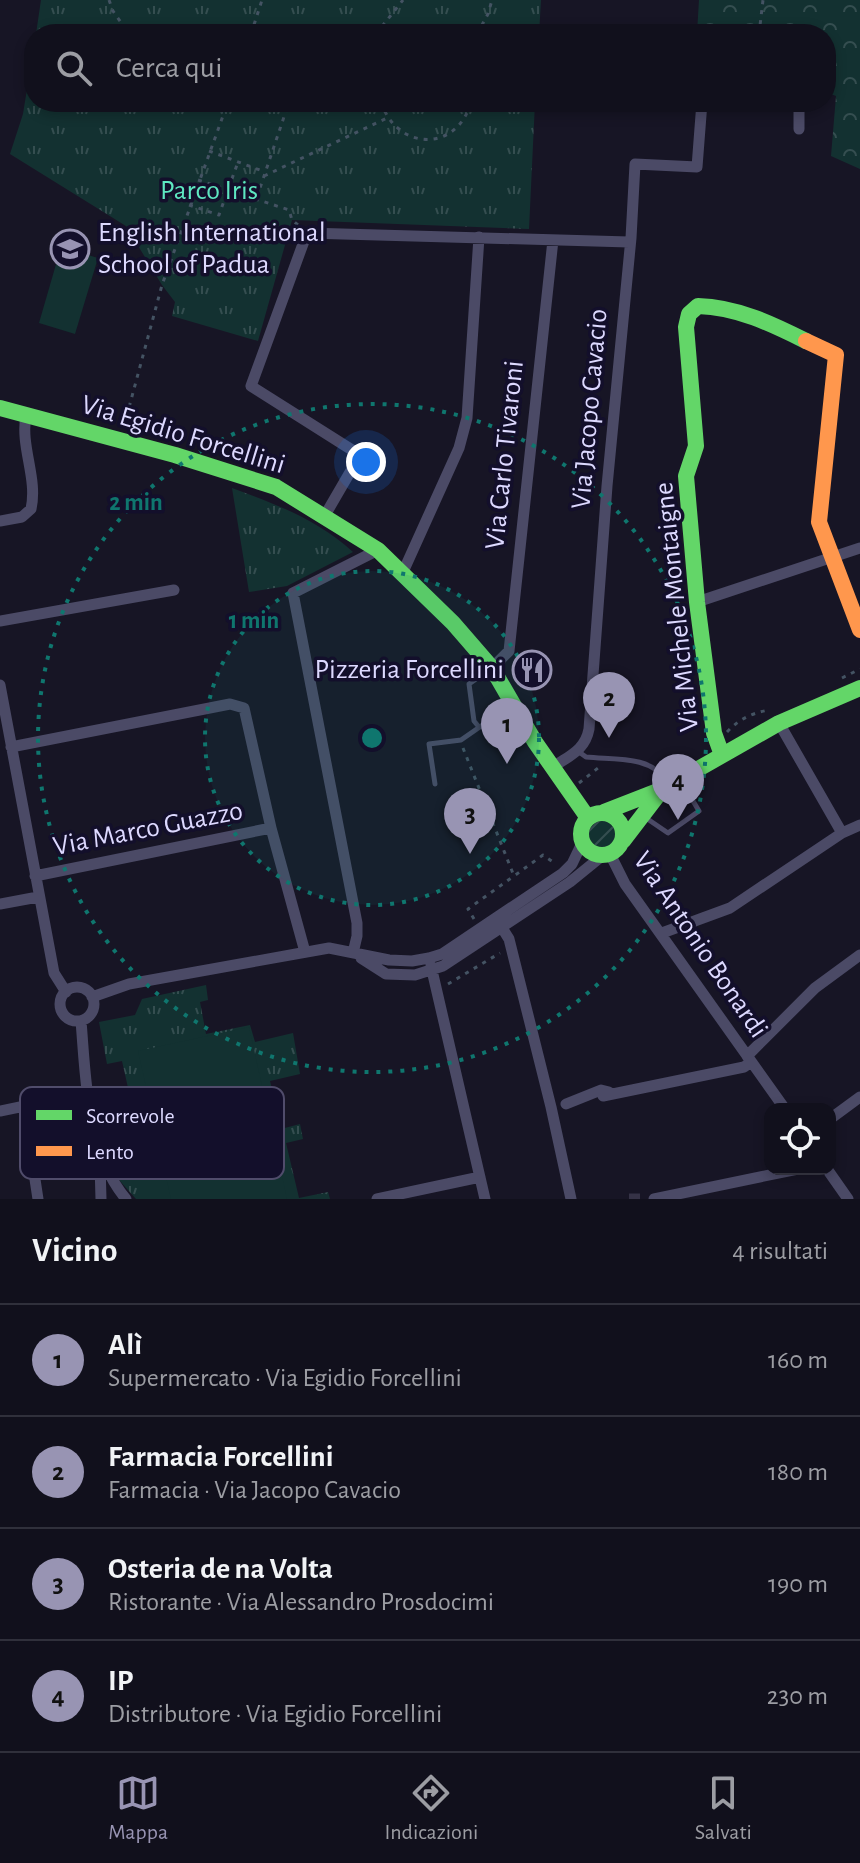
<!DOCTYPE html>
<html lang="it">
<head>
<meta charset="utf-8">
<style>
	body { margin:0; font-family:"Alegreya Sans",sans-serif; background:#1e1e29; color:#f1f3f6 }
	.controls { position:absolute; right:24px; bottom:24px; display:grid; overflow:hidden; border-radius:16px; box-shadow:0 4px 12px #0003 }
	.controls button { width:72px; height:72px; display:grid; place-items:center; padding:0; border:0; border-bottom:2px solid #30303b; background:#11101c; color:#f1f3f6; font:40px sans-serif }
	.you { position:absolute; left:366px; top:462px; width:28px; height:28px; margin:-20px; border:6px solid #fff; border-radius:50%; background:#1a73e8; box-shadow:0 0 0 12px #1a73e833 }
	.badge { display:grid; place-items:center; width:52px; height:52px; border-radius:50%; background:#9894b3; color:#111; font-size:26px; font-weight:700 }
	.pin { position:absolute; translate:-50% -66px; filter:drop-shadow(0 2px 4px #0008) }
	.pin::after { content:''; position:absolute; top:42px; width:28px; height:24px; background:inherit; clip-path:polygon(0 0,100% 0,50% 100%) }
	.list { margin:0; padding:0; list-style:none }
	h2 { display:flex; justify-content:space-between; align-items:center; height:104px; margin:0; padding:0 32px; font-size:34px }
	h2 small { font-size:26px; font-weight:400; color:#9c9da3 }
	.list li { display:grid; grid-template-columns:52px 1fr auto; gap:24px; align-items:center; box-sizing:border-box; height:112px; padding:0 32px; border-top:2px solid #30303b }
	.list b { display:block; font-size:30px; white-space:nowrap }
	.list p { margin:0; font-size:26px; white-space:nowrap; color:#9c9da3 }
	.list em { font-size:26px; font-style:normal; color:#9c9da3 }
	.icon { flex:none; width:44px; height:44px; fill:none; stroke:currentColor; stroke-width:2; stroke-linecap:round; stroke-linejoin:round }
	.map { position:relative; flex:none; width:860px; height:1199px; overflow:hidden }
	.search { position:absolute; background:#11101c; box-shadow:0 4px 12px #0003; left:24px; right:24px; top:24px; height:88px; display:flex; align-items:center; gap:20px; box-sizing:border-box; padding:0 28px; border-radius:32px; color:#9c9da3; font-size:30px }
	.sheet { height:552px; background:#11101c }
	nav { display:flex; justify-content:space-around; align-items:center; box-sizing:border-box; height:112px; border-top:2px solid #30303b; background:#11101c; font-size:22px; color:#9c9da3 }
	nav a { display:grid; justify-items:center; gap:4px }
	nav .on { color:#9894b3 }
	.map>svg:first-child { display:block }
	.grass { fill:url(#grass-tufts) }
	.forest { fill:url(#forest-crowns) }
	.garden { fill:url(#garden-furrows) }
	.pitch { fill:#133131 }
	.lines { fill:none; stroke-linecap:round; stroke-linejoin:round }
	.street-tunnel { stroke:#353246; stroke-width:11; stroke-dasharray:11 5.5; stroke-linecap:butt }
	.path { stroke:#445363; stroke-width:3; stroke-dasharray:4 6; stroke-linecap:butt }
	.lane { stroke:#4b4a66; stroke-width:5 }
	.street { stroke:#4b4a66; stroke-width:11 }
	.fast { stroke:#63d668; stroke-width:16 }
	.slow { stroke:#ff974d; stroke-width:16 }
	.ring { fill:none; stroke:#0f766e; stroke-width:4; stroke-dasharray:4 8 }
	.labels { text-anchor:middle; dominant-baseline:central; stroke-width:7; stroke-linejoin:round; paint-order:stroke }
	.park-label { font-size:28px; fill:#5ee7c1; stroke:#130f2b }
	.poi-label { font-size:28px; fill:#ddd9ff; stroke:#130f2b; text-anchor:start }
	.street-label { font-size:28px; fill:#ddd9ff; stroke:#130f2b }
	.key { fill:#130f2b; stroke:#504c6b; stroke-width:2 }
	.key-label { font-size:22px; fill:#ddd9ff }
	.centre { fill:#0f766e; stroke:#130f2b; stroke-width:4 }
	.ring-label { font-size:24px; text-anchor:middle; font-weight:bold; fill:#0f766e; stroke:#130f2b; stroke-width:7; stroke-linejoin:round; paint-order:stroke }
</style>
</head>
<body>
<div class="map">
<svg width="860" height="1199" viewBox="0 0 860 1199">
	<defs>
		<pattern id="grass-tufts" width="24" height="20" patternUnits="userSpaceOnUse" patternTransform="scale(2)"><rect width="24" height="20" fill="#133131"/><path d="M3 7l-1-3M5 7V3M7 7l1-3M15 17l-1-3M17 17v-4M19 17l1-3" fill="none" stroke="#354e50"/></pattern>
		<pattern id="forest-crowns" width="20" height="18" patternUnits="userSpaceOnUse" patternTransform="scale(2)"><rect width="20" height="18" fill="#133131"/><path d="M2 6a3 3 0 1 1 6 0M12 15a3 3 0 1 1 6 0" fill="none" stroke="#354e50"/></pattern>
		<pattern id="garden-furrows" width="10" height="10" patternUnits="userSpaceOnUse" patternTransform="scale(2)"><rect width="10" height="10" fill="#133131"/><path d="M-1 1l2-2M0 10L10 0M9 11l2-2" fill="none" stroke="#354e50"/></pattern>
	</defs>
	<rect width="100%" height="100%" fill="#171525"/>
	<path class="grass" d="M41,0H541L539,34H36Z
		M34,46V102H535L529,229L292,220L258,341L172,316L175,302L162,285L126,226L10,154L23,114Z
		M232,488C276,504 318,520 353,552L287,586L249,592Z
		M206,985L208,1000L200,1002L206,1034L250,1025L255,1042L293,1033L300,1074L270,1081L281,1129L300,1124L303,1139L286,1143L299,1198L328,1192L330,1199H136L120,1181L106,1108L131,1101L122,1061L107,1064L99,1022L135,1015L142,999Z"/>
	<path class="forest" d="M699,0H860V169L831,156L836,96L826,92V34H697Z"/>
	<path class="garden" d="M589 834a13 13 0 1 1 26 0a13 13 0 1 1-26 0Z"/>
	<path class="pitch" d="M61,247L98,258L75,334L39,323Z
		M249,1027L287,1199H171L138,1051Z"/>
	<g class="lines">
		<path class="street-tunnel" d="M629,1199H645"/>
		<path class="path" d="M109,0L113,11L129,34
			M251,34L262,0
			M376,34L403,0
			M477,34L488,14L492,0
			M759,34L763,0
			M205,102L223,112
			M381,102C397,151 457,153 471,102
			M209,151L265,172
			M264,176L387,118
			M198,180L289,210L292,220L298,225
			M257,197L289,102
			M189,205L219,215L238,162
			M124,426L162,285L228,102
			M842,678L860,669
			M727,732C739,719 752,713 769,710
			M463,748L514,876L543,855L556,864
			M579,783L598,768
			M474,919L468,909L514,876
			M448,984L500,953"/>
		<path class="lane" d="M479,727L474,721L469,684L490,669
			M579,752L586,757C614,760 650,755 667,781
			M435,784L429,744L461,740L510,706
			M646,818L668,833L699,811L681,781"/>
		<path class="street" d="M799,129V102
			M324,517L360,455L251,386L307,233L629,242
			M0,521L22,517L31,509C38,478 20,447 26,415
			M403,572L459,448L467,418L479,237
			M697,602L860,548
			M0,621L174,590
			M492,668L509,651L553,240
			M0,685L54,973L66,992
			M779,723L842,833
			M11,747L230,704L244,708L271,828L305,952
			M552,768C568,756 585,751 589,729L607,486L631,238L635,164L697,167L702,102
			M610,854L625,884L785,1109
			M35,876L271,828
			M0,904L38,897
			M496,918L509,939L551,1107L571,1199
			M662,933L730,908L842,833L860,825
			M353,953L357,936V923L293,593L378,550
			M361,958L386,974L415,975L443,966L570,882L602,856
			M431,966L485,1199
			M60 1004a17 17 0 1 1 34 0a17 17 0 1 1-34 0Z
			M92,997L129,984L329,948L389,960L412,961L429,958L442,954L563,873L572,864L582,843
			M81,1021C86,1080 86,1151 126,1199
			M747,1056L815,988L860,955
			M603,1096L744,1067L751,1062
			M566,1104L601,1090L609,1092
			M24,1107L38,1199
			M0,1111L87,1093
			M830,1119L860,1097
			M100,1164L101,1199
			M827,1169L848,1199
			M377,1199L480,1177
			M654,1199L798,1169"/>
		<path class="fast" d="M0,408L175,455L276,487L378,550L453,623L492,668L535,742L588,818
			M722,755L714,733L697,602L686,476L696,446L686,327L689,314L698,306C737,307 772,324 806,341
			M604,812L663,789L779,723L860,688
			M581 834a21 21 0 1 1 42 0a21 21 0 1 1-42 0Z
			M623,841L662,790"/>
		<path class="slow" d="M806,341L836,355L819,522L860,630"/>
	</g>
	<circle cx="372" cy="738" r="167" fill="#0f766e" fill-opacity=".12"/>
	<g class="ring">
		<circle cx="372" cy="738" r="167"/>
		<circle cx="372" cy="738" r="334"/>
	</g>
	<defs>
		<g id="school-ring" transform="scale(2)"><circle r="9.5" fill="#130f2b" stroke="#9894b3" stroke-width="1.5"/><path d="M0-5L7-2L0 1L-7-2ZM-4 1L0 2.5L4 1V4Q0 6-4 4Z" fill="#9894b3"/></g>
		<g id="restaurant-ring" transform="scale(2)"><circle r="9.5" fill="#130f2b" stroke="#9894b3" stroke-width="1.5"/><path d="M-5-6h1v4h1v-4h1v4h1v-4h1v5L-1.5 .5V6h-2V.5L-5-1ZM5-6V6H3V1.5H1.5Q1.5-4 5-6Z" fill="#9894b3"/></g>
	</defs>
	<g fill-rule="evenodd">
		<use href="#school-ring" x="70" y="249"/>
		<use href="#restaurant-ring" x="532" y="670"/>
	</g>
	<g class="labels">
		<g class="park-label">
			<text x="209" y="191">Parco Iris</text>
		</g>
		<g class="poi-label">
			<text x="98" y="233">English International<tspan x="98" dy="32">School of Padua</tspan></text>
			<text x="504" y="670" text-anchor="end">Pizzeria Forcellini</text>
		</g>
		<g class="street-label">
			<text transform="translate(590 409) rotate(-85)">Via Jacopo Cavacio</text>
			<text transform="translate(183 435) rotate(17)">Via Egidio Forcellini</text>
			<text transform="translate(505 455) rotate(-84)">Via Carlo Tivaroni</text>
			<text transform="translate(677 607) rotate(-96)">Via Michele Montaigne</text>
			<text transform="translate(148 829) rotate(-11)">Via Marco Guazzo</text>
			<text transform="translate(700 945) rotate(56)">Via Antonio Bonardi</text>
		</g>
	</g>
	<rect x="20" y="1087" width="264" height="92" rx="12" class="key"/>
	<rect x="36" y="1110" width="36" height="10" fill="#63d668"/>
	<rect x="36" y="1146" width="36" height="10" fill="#ff974d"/>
	<g class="key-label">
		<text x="86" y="1123">Scorrevole</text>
		<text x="86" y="1159">Lento</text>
	</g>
	<circle cx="372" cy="738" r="12" class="centre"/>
	<g class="ring-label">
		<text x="136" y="510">2 min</text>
		<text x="254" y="628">1 min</text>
	</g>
</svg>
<div class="controls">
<button><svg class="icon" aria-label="locate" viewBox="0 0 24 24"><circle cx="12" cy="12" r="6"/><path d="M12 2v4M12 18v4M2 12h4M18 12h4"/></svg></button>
</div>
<div class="you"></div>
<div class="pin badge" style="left:507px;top:764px">1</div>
<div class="pin badge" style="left:609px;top:738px">2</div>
<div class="pin badge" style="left:470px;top:854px">3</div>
<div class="pin badge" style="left:678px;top:820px">4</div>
<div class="search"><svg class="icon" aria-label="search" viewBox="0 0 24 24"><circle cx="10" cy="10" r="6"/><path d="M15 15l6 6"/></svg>Cerca qui</div>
</div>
<section class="sheet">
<h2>Vicino<small>4 risultati</small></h2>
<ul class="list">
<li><span class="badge">1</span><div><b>Alì</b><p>Supermercato · Via Egidio Forcellini</p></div><em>160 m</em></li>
<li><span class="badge">2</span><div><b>Farmacia Forcellini</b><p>Farmacia · Via Jacopo Cavacio</p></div><em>180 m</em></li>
<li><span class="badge">3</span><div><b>Osteria de na Volta</b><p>Ristorante · Via Alessandro Prosdocimi</p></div><em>190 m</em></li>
<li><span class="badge">4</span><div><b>IP</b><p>Distributore · Via Egidio Forcellini</p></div><em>230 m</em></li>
</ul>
</section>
<nav>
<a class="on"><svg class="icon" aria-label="map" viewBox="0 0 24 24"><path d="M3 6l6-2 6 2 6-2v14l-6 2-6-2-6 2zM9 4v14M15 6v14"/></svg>Mappa</a>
<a><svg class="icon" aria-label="directions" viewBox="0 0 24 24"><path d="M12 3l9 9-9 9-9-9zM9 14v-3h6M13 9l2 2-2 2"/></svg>Indicazioni</a>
<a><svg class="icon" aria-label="saved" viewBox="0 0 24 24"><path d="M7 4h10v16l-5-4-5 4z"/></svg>Salvati</a>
</nav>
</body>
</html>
